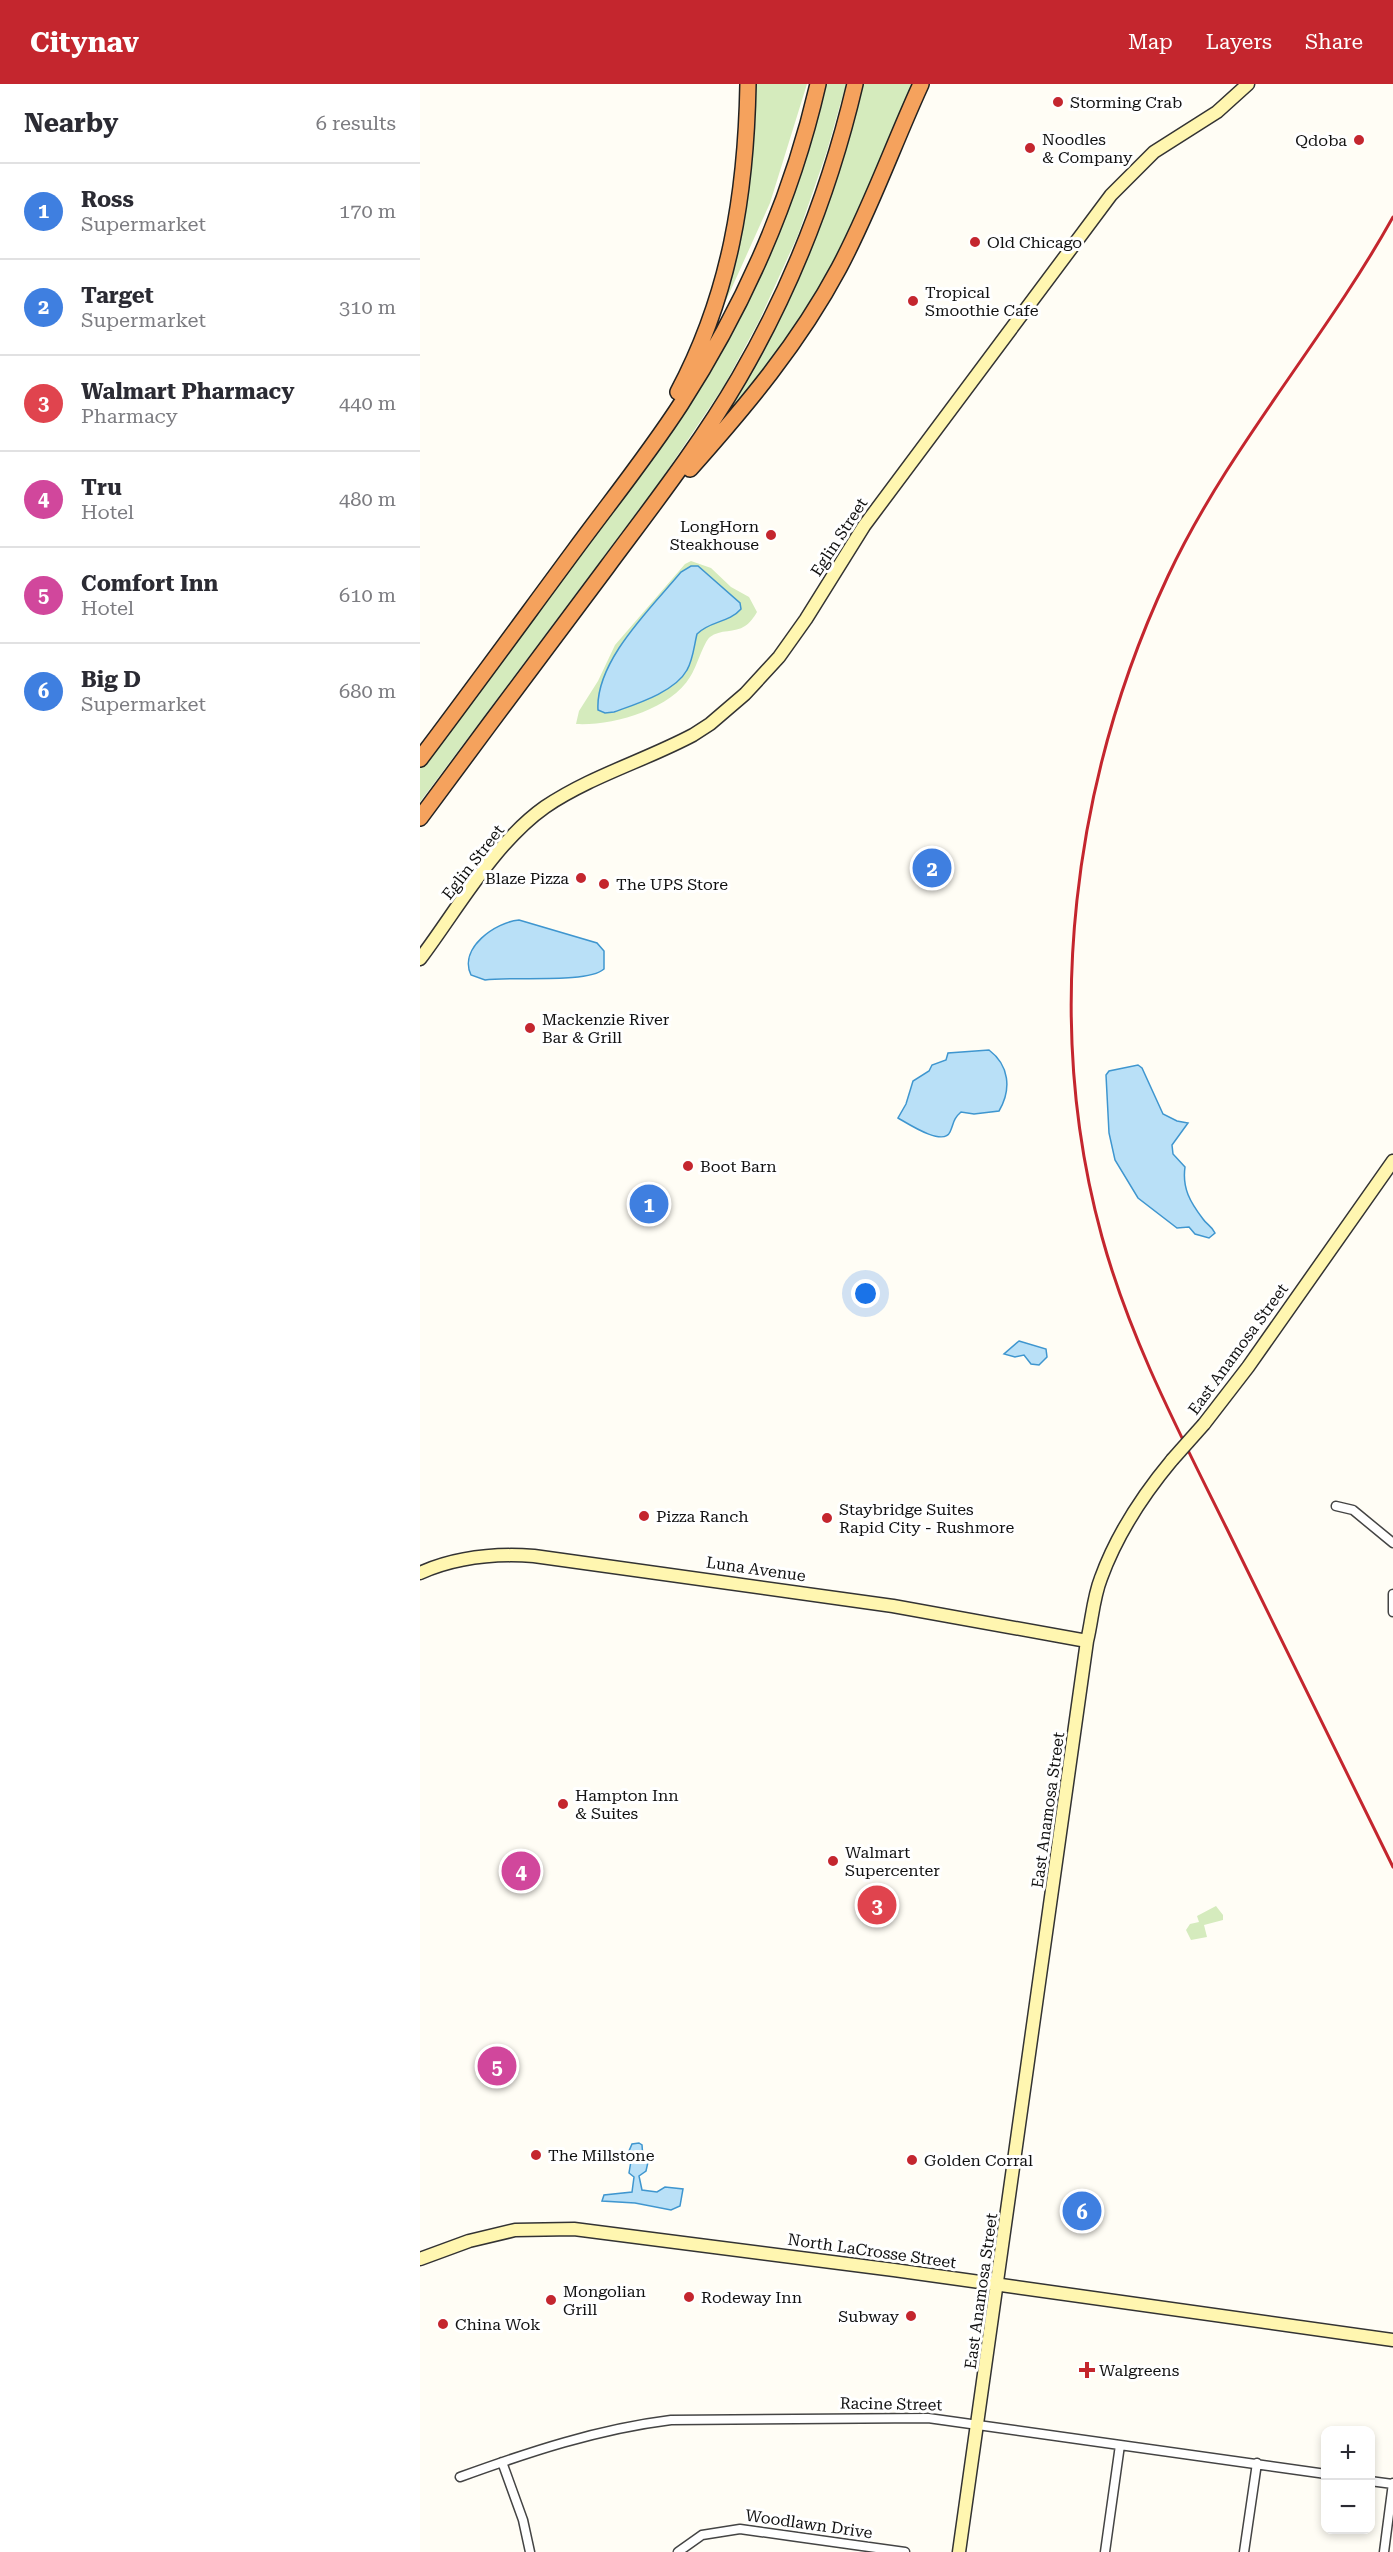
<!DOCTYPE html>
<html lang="en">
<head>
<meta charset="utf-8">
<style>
	body { margin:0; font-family:"Roboto Serif",serif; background:#f2f2f3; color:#2b2b33 }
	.controls { position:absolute; right:18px; bottom:18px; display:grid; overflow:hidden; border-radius:12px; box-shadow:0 3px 9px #0003 }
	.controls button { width:54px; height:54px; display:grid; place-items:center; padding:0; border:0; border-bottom:2px solid #e1e1e2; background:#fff; color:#2b2b33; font:30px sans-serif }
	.you { position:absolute; left:446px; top:1210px; width:21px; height:21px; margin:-15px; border:4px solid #fff; border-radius:50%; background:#1a73e8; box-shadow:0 0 0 9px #1a73e833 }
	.badge { display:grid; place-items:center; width:39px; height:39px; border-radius:50%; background:#c4262e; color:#fff; font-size:20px; font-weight:700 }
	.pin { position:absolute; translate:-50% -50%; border:3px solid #fff; box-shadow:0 2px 6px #0006 }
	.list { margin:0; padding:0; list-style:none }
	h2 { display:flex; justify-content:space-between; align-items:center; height:78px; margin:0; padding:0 24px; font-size:26px }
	h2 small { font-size:20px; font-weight:400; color:#7c7c81 }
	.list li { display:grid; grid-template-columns:39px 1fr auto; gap:18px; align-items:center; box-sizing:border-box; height:96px; padding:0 24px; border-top:2px solid #e1e1e2 }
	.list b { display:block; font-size:22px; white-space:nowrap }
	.list p { margin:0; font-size:20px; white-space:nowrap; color:#7c7c81 }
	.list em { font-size:20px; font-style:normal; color:#7c7c81 }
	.map { position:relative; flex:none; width:973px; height:2468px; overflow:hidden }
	header { display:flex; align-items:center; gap:36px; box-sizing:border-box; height:84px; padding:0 30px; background:#c4262e; color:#fff }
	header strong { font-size:28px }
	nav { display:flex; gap:33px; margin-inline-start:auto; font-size:21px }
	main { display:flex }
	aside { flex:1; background:#fff }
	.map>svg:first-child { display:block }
	.green { fill:#d5ebbd }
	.water { fill:#b9e0f7; stroke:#3f96cf; stroke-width:1.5 }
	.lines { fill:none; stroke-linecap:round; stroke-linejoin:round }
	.street-casing { stroke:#444; stroke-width:11 }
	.secondary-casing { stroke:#333; stroke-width:15 }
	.highway-casing { stroke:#222; stroke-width:18 }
	.street { stroke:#fff; stroke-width:8 }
	.secondary { stroke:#fff6b0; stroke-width:12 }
	.highway { stroke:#f5a25d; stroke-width:15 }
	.rail { stroke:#c4262e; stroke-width:3 }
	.secondary-bridge-casing { stroke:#333; stroke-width:15; stroke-linecap:butt }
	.secondary-bridge { stroke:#fff6b0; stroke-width:12 }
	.poi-dot { fill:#c4262e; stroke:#fff; stroke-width:2 }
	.labels { text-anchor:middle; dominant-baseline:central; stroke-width:6; stroke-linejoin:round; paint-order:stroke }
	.poi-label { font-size:16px; fill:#111; stroke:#fff; text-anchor:start }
	.street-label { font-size:16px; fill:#111; stroke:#fff }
</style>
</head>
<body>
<header>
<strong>Citynav</strong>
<nav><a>Map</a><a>Layers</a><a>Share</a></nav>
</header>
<main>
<aside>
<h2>Nearby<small>6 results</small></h2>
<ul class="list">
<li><span class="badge" style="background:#3f7fe0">1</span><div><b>Ross</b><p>Supermarket</p></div><em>170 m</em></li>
<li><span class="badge" style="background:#3f7fe0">2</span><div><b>Target</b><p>Supermarket</p></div><em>310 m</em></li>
<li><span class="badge" style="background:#e0444e">3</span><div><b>Walmart Pharmacy</b><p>Pharmacy</p></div><em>440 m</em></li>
<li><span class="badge" style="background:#d1479c">4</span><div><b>Tru</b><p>Hotel</p></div><em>480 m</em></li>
<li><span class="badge" style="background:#d1479c">5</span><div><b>Comfort Inn</b><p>Hotel</p></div><em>610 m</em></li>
<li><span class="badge" style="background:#3f7fe0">6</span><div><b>Big D</b><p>Supermarket</p></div><em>680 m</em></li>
</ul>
</aside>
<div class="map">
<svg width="973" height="2468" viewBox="0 0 973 2468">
	<rect width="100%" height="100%" fill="#fffdf5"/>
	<path class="green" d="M333,0H387L350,119L295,241Z
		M405,0H426L407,67L378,151L339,237L304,302L241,396L0,718V684L279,304Z
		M443,0H492C467,64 443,128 410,188C381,242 343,290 305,338L302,336C366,227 412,122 443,0Z
		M271,477L291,484L311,503L329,513L337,528C334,533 330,539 325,542C315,549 300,545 290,553C283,559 277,583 270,593C250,626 192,642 156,640L159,627L178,597L195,561L265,480Z
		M796,1822L803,1831V1836L784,1841L787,1853L771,1856L766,1846L770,1840L779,1838L777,1832Z"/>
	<path class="water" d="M271,482H278L320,519L321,525C309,539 289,537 277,550C274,562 273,576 267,586C255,608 216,620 194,628L185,629L178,626C175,577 232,523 261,488Z
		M99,836L177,859L184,867V885C167,900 92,892 65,896L51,891C38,864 76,838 99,836Z
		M569,966C589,981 592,1005 579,1027L554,1030L541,1028C533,1035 534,1039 530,1048C523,1063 487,1039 478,1034L486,1020L493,997L509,987L512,981L526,976L528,969Z
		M718,981L722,984L743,1030L757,1037L768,1039L752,1061L753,1070L765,1083C762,1104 770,1118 783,1135C787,1141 792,1142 795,1149L789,1154L775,1150L769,1143L757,1144L718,1114L695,1076L689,1049L686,991L689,987Z
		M599,1257L626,1265L627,1273L619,1281L611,1280L604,1271L595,1273L584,1270Z
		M219,2059L222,2061L223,2074L228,2078L226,2087L219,2092L222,2106L237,2108L245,2103L263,2105L260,2122L251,2126L215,2119L182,2117L184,2111L212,2108L214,2093L209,2089L212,2071L209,2067L212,2060Z"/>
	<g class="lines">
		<g class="street-casing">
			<path id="street" d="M916,1422L933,1426L973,1459
				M973,1510V1528
				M82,2378L103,2436L110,2468
				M40,2393C109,2368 178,2345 251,2336L508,2334L906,2390
				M950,2397L973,2400
				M258,2468L282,2451L320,2445L485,2468
				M685,2468L700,2361
				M824,2468L837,2379
				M964,2468L973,2399"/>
		</g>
		<g class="secondary-casing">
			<path id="secondary" d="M0,875C37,826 74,759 125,723C171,692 224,677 273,651L290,640L325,610L359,573L386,535L444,442L691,111L734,68L797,28L828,0
				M784,1340L828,1283L973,1077
				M0,1489C36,1473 74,1469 114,1472L473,1522L667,1557
				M0,2175L49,2157L95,2146L154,2145L474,2186L973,2256
				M539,2468L667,1557C672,1537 673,1514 681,1494C697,1450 722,1412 752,1376"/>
		</g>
		<g class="highway-casing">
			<path id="highway" d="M258,308C310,210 326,110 328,0
				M270,385C326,322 379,259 419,184C451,124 473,61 501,0
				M0,675C52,606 103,536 154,467C190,418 228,371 261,320C324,222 372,113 398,0
				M0,734C62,650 124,567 187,483C233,421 280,361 319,294C372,203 411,102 435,0"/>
		</g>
		<use href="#street" class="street"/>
		<use href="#secondary" class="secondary"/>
		<use href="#highway" class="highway"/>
		<path class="rail" d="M973,133C904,257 808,364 748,492C653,695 622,935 682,1153C710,1255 759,1348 806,1443C861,1556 918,1669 973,1783"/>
		<g class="secondary-bridge-casing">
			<path id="secondary-bridge" d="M752,1376L784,1340"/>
		</g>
		<use href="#secondary-bridge" class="secondary-bridge"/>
	</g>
	<g class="poi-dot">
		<circle cx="638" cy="18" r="6"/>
		<circle cx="939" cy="56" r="6"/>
		<circle cx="610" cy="64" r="6"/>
		<circle cx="555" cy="158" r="6"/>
		<circle cx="493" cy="217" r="6"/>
		<circle cx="351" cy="451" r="6"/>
		<circle cx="161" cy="794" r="6"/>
		<circle cx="184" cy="800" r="6"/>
		<circle cx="110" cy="944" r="6"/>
		<circle cx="268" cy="1082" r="6"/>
		<circle cx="224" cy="1432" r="6"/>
		<circle cx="407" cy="1434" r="6"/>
		<circle cx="143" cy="1720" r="6"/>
		<circle cx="413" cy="1777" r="6"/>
		<circle cx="116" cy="2071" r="6"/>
		<circle cx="492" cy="2076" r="6"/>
		<circle cx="269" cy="2213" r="6"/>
		<circle cx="131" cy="2216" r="6"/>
		<circle cx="491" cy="2232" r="6"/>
		<circle cx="23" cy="2240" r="6"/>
		<path d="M664 2277h6v6h6v6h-6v6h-6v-6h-6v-6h6z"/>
	</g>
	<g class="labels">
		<g class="poi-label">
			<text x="650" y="18">Storming Crab</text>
			<text x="622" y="55">Noodles<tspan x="622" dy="18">&amp; Company</tspan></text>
			<text x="927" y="56" text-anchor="end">Qdoba</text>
			<text x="567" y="158">Old Chicago</text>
			<text x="505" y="208">Tropical<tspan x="505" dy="18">Smoothie Cafe</tspan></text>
			<text x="339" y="442" text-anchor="end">LongHorn<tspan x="339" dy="18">Steakhouse</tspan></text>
			<text x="149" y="794" text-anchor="end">Blaze Pizza</text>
			<text x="196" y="800">The UPS Store</text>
			<text x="122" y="935">Mackenzie River<tspan x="122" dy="18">Bar &amp; Grill</tspan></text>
			<text x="280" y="1082">Boot Barn</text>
			<text x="419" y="1425">Staybridge Suites<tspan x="419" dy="18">Rapid City - Rushmore</tspan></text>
			<text x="236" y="1432">Pizza Ranch</text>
			<text x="155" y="1711">Hampton Inn<tspan x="155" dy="18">&amp; Suites</tspan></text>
			<text x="425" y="1768">Walmart<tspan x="425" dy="18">Supercenter</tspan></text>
			<text x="128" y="2071">The Millstone</text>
			<text x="504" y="2076">Golden Corral</text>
			<text x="143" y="2207">Mongolian<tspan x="143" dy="18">Grill</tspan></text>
			<text x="281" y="2213">Rodeway Inn</text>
			<text x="479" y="2232" text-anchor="end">Subway</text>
			<text x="35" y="2240">China Wok</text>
			<text x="679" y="2286">Walgreens</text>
		</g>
		<g class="street-label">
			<text transform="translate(419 453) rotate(-57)">Eglin Street</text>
			<text transform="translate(53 778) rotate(-52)">Eglin Street</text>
			<text transform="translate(818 1265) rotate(-54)">East Anamosa Street</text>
			<text transform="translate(336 1485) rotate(8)">Luna Avenue</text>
			<text transform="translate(628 1726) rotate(-82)">East Anamosa Street</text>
			<text transform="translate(452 2167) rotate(8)">North LaCrosse Street</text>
			<text transform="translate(561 2207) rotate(-82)">East Anamosa Street</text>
			<text transform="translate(471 2320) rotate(1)">Racine Street</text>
			<text transform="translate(389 2440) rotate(8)">Woodlawn Drive</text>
		</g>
	</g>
</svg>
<div class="controls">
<button>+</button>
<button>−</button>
</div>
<div class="you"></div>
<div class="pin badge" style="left:229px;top:1120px;background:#3f7fe0">1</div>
<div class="pin badge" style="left:512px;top:784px;background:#3f7fe0">2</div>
<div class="pin badge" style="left:457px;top:1821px;background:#e0444e">3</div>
<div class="pin badge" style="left:101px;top:1787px;background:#d1479c">4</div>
<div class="pin badge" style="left:77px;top:1982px;background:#d1479c">5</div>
<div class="pin badge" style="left:662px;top:2127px;background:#3f7fe0">6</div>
</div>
</main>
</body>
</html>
